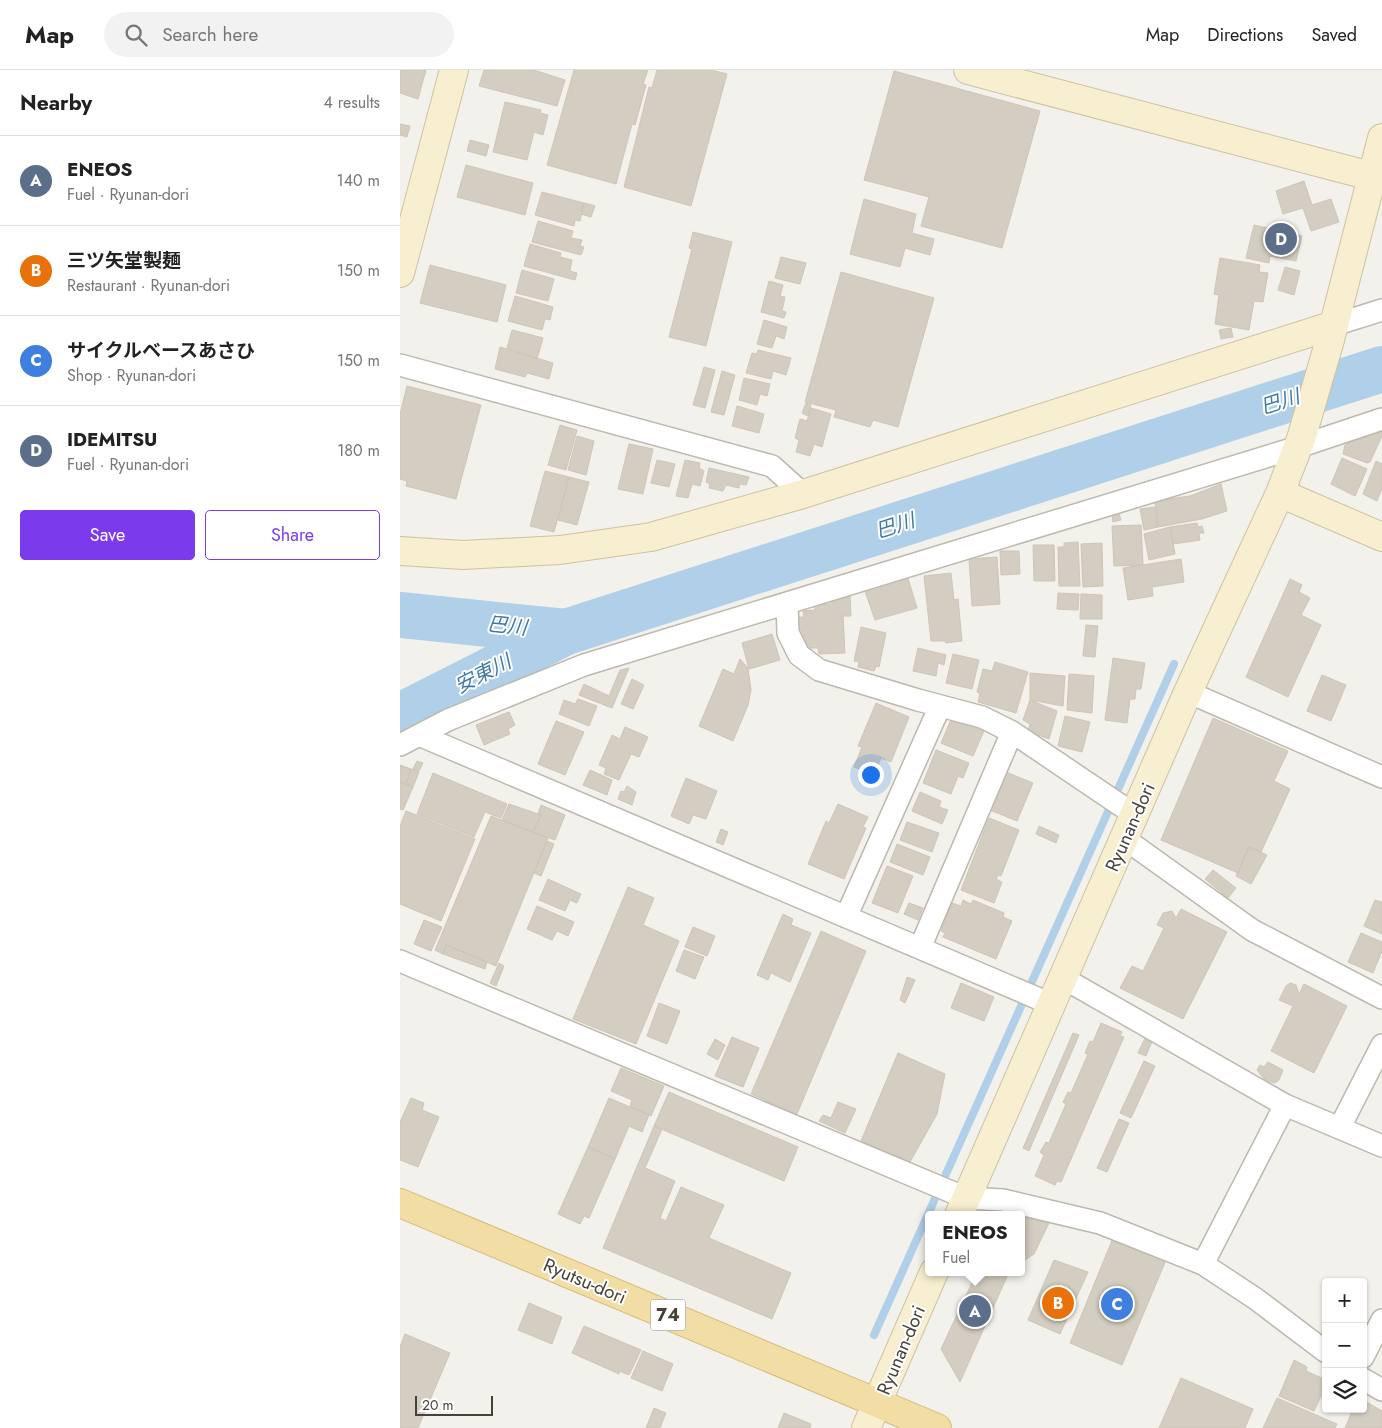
<!DOCTYPE html>
<html lang="en">
<head>
<meta charset="utf-8">
<style>
	body { margin:0; font-family:Jost,"Noto Sans JP",sans-serif; background:#f2f2f2; color:#222 }
	.controls { position:absolute; right:15px; bottom:15px; display:grid; overflow:hidden; border-radius:5px; box-shadow:0 1px 4px #0004 }
	.controls button { width:45px; height:45px; display:grid; place-items:center; padding:0; border:0; border-bottom:1px solid #e0e0e0; background:#fff; color:#222; font:25px sans-serif }
	.scale { position:absolute; left:15px; bottom:12px; width:78px; box-sizing:border-box; padding-left:5px; border:2px solid #474239; border-top:0; font-size:14px; line-height:18px; white-space:nowrap; color:#474239; -webkit-text-stroke:4px #fff; paint-order:stroke }
	.you { position:absolute; left:470px; top:704px; width:18px; height:18px; margin:-12px; border:4px solid #fff; border-radius:50%; background:#1a73e8; box-shadow:0 0 0 8px #1a73e833 }
	.badge { display:grid; place-items:center; width:32px; height:32px; border-radius:50%; background:#7c3aed; color:#fff; font-size:16px; font-weight:700 }
	.pin { position:absolute; translate:-50% -50%; border:2px solid #fff; box-shadow:0 1px 5px #0006 }
	.popup { position:absolute; left:525px; top:1141px; width:100px; height:65px; box-sizing:border-box; display:grid; place-content:center; border-radius:5px; background:#fff; filter:drop-shadow(0 1px 4px #0005); font-size:16px; white-space:nowrap; color:#767676 }
	.popup b { font-size:19px; color:#222 }
	.popup::after { content:''; position:absolute; left:50%; top:100%; margin-left:-10px; border:10px solid transparent; border-top-color:#fff }
	.list { margin:0; padding:0; list-style:none }
	h2 { display:flex; justify-content:space-between; align-items:center; height:65px; margin:0; padding:0 20px; font-size:21px }
	h2 small { font-size:16px; font-weight:400; color:#767676 }
	.list li { display:grid; grid-template-columns:32px 1fr auto; gap:15px; align-items:center; box-sizing:border-box; height:90px; padding:0 20px; border-top:1px solid #e0e0e0 }
	.list b { display:block; font-size:19px; white-space:nowrap }
	.list p { margin:0; font-size:16px; white-space:nowrap; color:#767676 }
	.list em { font-size:16px; font-style:normal; color:#767676 }
	.actions { display:flex; gap:10px; padding:15px 20px }
	.actions a { flex:1; padding:11px 0; border:1px solid #7c3aed; border-radius:5px; text-align:center; font-size:18px; color:#7c3aed }
	.actions .main { background:#7c3aed; color:#fff }
	.icon { flex:none; width:28px; height:28px; fill:none; stroke:currentColor; stroke-width:2; stroke-linecap:round; stroke-linejoin:round }
	.map { position:relative; flex:none; width:982px; height:1358px; overflow:hidden }
	header { display:flex; align-items:center; gap:30px; box-sizing:border-box; height:70px; padding:0 25px; background:#fff; border-bottom:1px solid #e0e0e0 }
	header strong { font-size:24px }
	nav { display:flex; gap:28px; margin-inline-start:auto; font-size:18px }
	.search { width:350px; height:45px; background:#f2f2f2; display:flex; align-items:center; gap:12px; box-sizing:border-box; padding:0 18px; border-radius:28px; color:#767676; font-size:19px }
	main { display:flex }
	aside { flex:1; background:#fff }
	.map>svg:first-child { display:block }
	.lines { fill:none; stroke-linecap:round; stroke-linejoin:round }
	.stream { stroke:#afd0e8; stroke-width:8 }
	.river { stroke:#afd0e8; stroke-width:46 }
	.building { fill:#d4cdc1; stroke:#cec5b5 }
	.street-casing { stroke:#beb9ae; stroke-width:24 }
	.secondary-casing { stroke:#cdc2a0; stroke-width:30 }
	.primary-casing { stroke:#d6bb76; stroke-width:30 }
	.street { stroke:#fff; stroke-width:21 }
	.secondary { stroke:#f8efd0; stroke-width:28 }
	.primary { stroke:#f2dda5; stroke-width:28 }
	.labels { text-anchor:middle; dominant-baseline:central; stroke-width:4; stroke-linejoin:round; paint-order:stroke }
	.shield { fill:#fff; stroke:#7e7b74; stroke-width:1 }
	.shield-label { font-size:18px; font-weight:bold; fill:#474239 }
	.street-label { font-size:19px; fill:#474239; stroke:#fff }
	.water-label { font-size:20px; font-style:italic; fill:#3f79a6; stroke:#fff }
</style>
</head>
<body>
<header>
<strong>Map</strong>
<div class="search"><svg class="icon" aria-label="search" viewBox="0 0 24 24"><circle cx="10" cy="10" r="6"/><path d="M15 15l6 6"/></svg>Search here</div>
<nav><a>Map</a><a>Directions</a><a>Saved</a></nav>
</header>
<main>
<aside>
<h2>Nearby<small>4 results</small></h2>
<ul class="list">
<li><span class="badge" style="background:#5c6f8a">A</span><div><b>ENEOS</b><p>Fuel · Ryunan-dori</p></div><em>140 m</em></li>
<li><span class="badge" style="background:#e8710a">B</span><div><b>三ツ矢堂製麺</b><p>Restaurant · Ryunan-dori</p></div><em>150 m</em></li>
<li><span class="badge" style="background:#3f7fe0">C</span><div><b>サイクルベースあさひ</b><p>Shop · Ryunan-dori</p></div><em>150 m</em></li>
<li><span class="badge" style="background:#5c6f8a">D</span><div><b>IDEMITSU</b><p>Fuel · Ryunan-dori</p></div><em>180 m</em></li>
</ul>
<div class="actions"><a class="main">Save</a><a>Share</a></div>
</aside>
<div class="map">
<svg width="982" height="1358" viewBox="0 0 982 1358">
	<rect width="100%" height="100%" fill="#f3f1eb"/>
	<g class="lines">
		<path class="stream" d="M474,1265L774,594"/>
		<path class="river" d="M0,545L166,562L982,299
			M0,646L166,562"/>
	</g>
	<path class="building" d="M0,0H26L18,29L0,23Z
		M84,0H134L165,10L157,36L79,16Z
		M174,0H248L243,14L246,15L235,55L232,54L216,114L147,95Z
		M257,0H311L327,4L291,136L224,117L249,17L252,18Z
		M494,1L640,41L602,178L521,156L529,127L464,110Z
		M105,32L141,40L140,43L148,45L143,65L134,62L127,90L93,82Z
		M0,54L10,56L7,67L0,65Z
		M70,70L89,75L86,86L67,81Z
		M66,95L133,113L125,145L57,127Z
		M904,111L912,135L931,129L939,152L911,161L903,138L883,144L876,121Z
		M142,122L184,133L180,151L175,150L174,156L135,145Z
		M464,129L516,144L512,163L534,169L530,185L505,178L500,197L450,184Z
		M184,133L195,136L191,147L181,144Z
		M138,151L173,161L171,168L182,170L180,176L184,177L181,185L132,172Z
		M854,155L902,166L896,191L870,186L869,193L846,188Z
		M293,162L332,172L306,276L269,267L292,179L289,178Z
		M130,174L161,183L160,187L172,190L170,201L177,203L175,210L124,196Z
		M381,187L406,193L400,214L375,208Z
		M820,188L860,195L859,202L868,203L863,232L854,231L849,260L815,254L819,225L814,224Z
		M30,195L106,215L97,252L20,233Z
		M885,197L900,201L894,225L878,220Z
		M122,200L154,209L148,231L116,223Z
		M441,202L534,228L498,357L473,350L470,357L434,347L436,340L405,332Z
		M369,211L383,215L380,226L385,227L382,241L386,242L384,248L361,242Z
		M115,226L153,237L150,250L145,249L142,260L108,251Z
		M364,250L387,257L384,269L376,266L372,278L357,274Z
		M831,258L833,267L821,269L819,260Z
		M112,260L143,268L137,289L107,278Z
		M100,277L153,293L149,309L127,303L125,307L95,299Z
		M358,280L391,288L386,305L373,301L371,309L346,303L352,283L357,284Z
		M304,297L315,300L305,338L293,335Z
		M322,301L335,305L324,345L311,342Z
		M344,308L370,314L367,326L360,324L357,335L339,330Z
		M7,316L81,335L56,429L6,416L7,411L0,409V344Z
		M406,333L411,335L408,346L402,343Z
		M337,336L364,344L359,363L332,356Z
		M411,338L431,344L422,377L414,374L410,386L396,382L399,370L395,368L400,349L407,351Z
		M160,355L177,360L166,400L148,395Z
		M977,359L982,361V366L970,392L967,393L943,384L945,375Z
		M177,366L194,371L186,405L168,400Z
		M229,374L253,379L243,424L218,419Z
		M942,388L967,399L955,426L931,414Z
		M257,390L275,394L269,417L251,413Z
		M285,390L300,393L299,398L304,401L300,416L292,414L288,428L276,426Z
		M976,391L982,394V418L977,431L963,424Z
		M309,398L349,407L346,415L339,414V418L326,415L323,421L309,418L310,414L306,412Z
		M145,401L169,407L154,462L130,456Z
		M169,407L189,412L177,455L158,450Z
		M821,414L827,441L802,449L758,457L755,431L790,426Z
		M755,437L758,457L744,460L740,439Z
		M719,443L721,450L713,452L712,445Z
		M797,453L798,457L802,456L804,463H799L800,470L773,474L770,457Z
		M741,455L743,495L714,496L712,456Z
		M770,457L775,484L749,490L744,464Z
		M678,472L680,516H659L658,477H664V473Z
		M702,473L703,516L683,517L681,474Z
		M633,475H654L655,511H634Z
		M600,481H619L620,504L601,505Z
		M597,487L600,534L572,536L569,489Z
		M781,489L784,512L752,517L753,526L728,530L723,498Z
		M551,503L554,530L558,529L562,571L546,573L545,571H531L524,506Z
		M507,505L517,538L475,550L464,518Z
		M890,509L902,515L899,522L910,528L901,545L921,555L888,627L846,607Z
		M658,523L679,524L678,540L657,539Z
		M681,524L702,525V549H680Z
		M450,526L451,546H443L445,583L419,584L418,578H404L398,572L397,547H404L403,541L415,540V534H431V527Z
		M686,555L698,556L695,587L683,586Z
		M461,557L486,563L479,597L476,596L474,601L458,597L459,592L454,591Z
		M372,564L380,590L349,599L342,573Z
		M518,578L546,585L544,595L538,593L536,606L513,601Z
		M553,584L579,590L572,619L546,613Z
		M713,588L745,593L741,619H736L735,629H730L727,653L705,650Z
		M340,589L348,598L351,620L348,635L333,671L299,656L323,599L334,604Z
		M595,592L628,602L616,643L578,632L580,624L577,622L583,599L592,601Z
		M229,598L212,638L179,625L184,614L209,626L220,600Z
		M630,603L665,606L663,636L630,630Z
		M669,604L694,606L692,643L667,640Z
		M922,605L946,615L931,651L907,641Z
		M232,609L244,615L233,639L221,634Z
		M178,629L197,636L189,656L159,644L164,630L175,634Z
		M630,630L657,641L649,669L628,661L630,654L623,650Z
		M476,633L509,647L491,692L481,688L474,705L454,697L462,677L458,676Z
		M109,642L115,655L108,659L110,664L84,675L76,655Z
		M553,645L584,661L573,686L541,673Z
		M665,646L690,652L682,682L658,676Z
		M813,648L888,681L874,711L890,719L861,782L849,777L838,803L761,770Z
		M156,651L184,662L165,705L138,694Z
		M225,657L248,667L239,687L231,684L219,710L204,704L206,698L199,695L212,665L220,669Z
		M536,680L569,693L563,708L558,706L551,724L523,713Z
		M17,691L23,693L19,701L13,699Z
		M0,695L11,699L6,714L0,712Z
		M11,699L19,702L13,717L6,714Z
		M190,700L212,710L207,725L183,715Z
		M606,702L633,713L617,751L590,740Z
		M33,703L107,734L101,748L85,742L74,767L17,744Z
		M286,708L317,721L306,749L293,745L289,754L271,746Z
		M0,712L13,717L3,740L0,739Z
		M227,716L236,722L232,735L218,729L221,721L224,722Z
		M520,722L541,731L539,737L548,740L542,754L512,741Z
		M109,734L141,745L133,762L102,750Z
		M438,734L468,747L463,757L466,758L444,809L408,794L426,751L429,753Z
		M141,735L165,745L155,770L133,762L141,745L138,744Z
		M6,741L75,769L41,851L0,834V756Z
		M91,746L148,768L96,896L46,875L43,884L35,880Z
		M589,748L619,760L601,806L598,805L596,809L602,812L594,833L561,820Z
		M507,752L539,763L532,782L500,770Z
		M639,756L659,765L656,773L636,764Z
		M321,759L328,762L323,775L316,772Z
		M147,771L154,774L141,806L134,803Z
		M497,774L530,787L523,805L490,792Z
		M849,777L867,785L851,814L836,806Z
		M487,796L513,806L498,843L472,833Z
		M813,800L836,818L828,828L805,809Z
		M148,809L181,824L177,833L170,830L165,841L139,830Z
		M228,817L254,828L243,855L279,871L236,974L173,949Z
		M563,830L571,834L573,830L604,843L603,847L612,851L596,889L543,867L545,863L541,861L552,833L561,836Z
		M975,830L982,832V864L964,856Z
		M509,833L523,838L518,850L504,844Z
		M137,836L174,852L168,866L157,861L152,870L127,859Z
		M781,839L827,862L783,949L720,918L732,896L743,901L764,858L757,855L763,843L772,841L776,848Z
		M383,844L393,849L391,855L411,863L390,912L371,903L368,910L357,905Z
		M24,850L42,857L31,881L14,874Z
		M293,857L315,866L307,886L285,877Z
		M421,861L466,881L397,1044L351,1024Z
		M961,863L982,872V881L973,903L948,892Z
		M46,875L87,892L85,899L43,884Z
		M284,880L304,887L295,909L276,901Z
		M99,893L104,896L96,916L90,913Z
		M507,907L515,910L505,933L500,930Z
		M561,913L594,927L584,951L551,938Z
		M890,913L896,915L899,924L904,914L947,936L914,1003L871,981L893,936L879,930L886,916Z
		M259,933L280,941L267,974L247,966Z
		M701,953L722,962L720,966L724,967L661,1112L657,1111L655,1115L635,1106L644,1085L640,1082L646,1072L649,1073L666,1034L663,1032L668,1022L671,1023L688,984L685,983L690,971L693,972Z
		M673,963L679,965L629,1081L623,1078Z
		M746,966L753,969L746,986L738,983Z
		M332,967L359,978L343,1017L315,1006Z
		M315,969L325,975L318,990L307,984Z
		M498,983L545,1004L537,1044L510,1092L461,1071Z
		M744,991L755,996L731,1048L720,1043Z
		M868,992L883,1000L879,1010L875,1013L865,1010L857,1000L860,995L864,997Z
		M221,998L264,1016L251,1046L230,1036L232,1030L211,1021Z
		M269,1022L398,1077L384,1111L254,1056Z
		M11,1028L24,1033L22,1040L39,1047L18,1097L0,1090V1052Z
		M209,1028L249,1045L242,1062L229,1056L215,1089L188,1077Z
		M438,1032L456,1039L445,1063L419,1051L423,1045L431,1048Z
		M719,1049L729,1053L707,1102L697,1098Z
		M254,1056L262,1059L245,1098L275,1111L260,1148L266,1151L281,1117L324,1135L309,1168L391,1203L372,1249L203,1178Z
		M188,1077L215,1089L189,1148L184,1146L180,1154L158,1144Z
		M596,1138L619,1145H585Z
		M621,1145L649,1153L634,1184L625,1190L621,1189Z
		M713,1168L766,1190L722,1295L670,1273Z
		M654,1190L688,1202L660,1264L628,1250Z
		M577,1202H609L560,1312L541,1279Z
		M129,1233L162,1247L152,1274L118,1260Z
		M184,1256L241,1280L229,1305L219,1301V1304L172,1283Z
		M5,1264L50,1283L18,1358H0V1277Z
		M243,1281L273,1294L262,1321L231,1308Z
		M894,1290L907,1297L906,1301L926,1310V1316L914,1341L879,1326Z
		M781,1308L853,1339L845,1358H759Z
		M877,1328L937,1354L935,1358H863Z
		M963,1330L982,1341V1358H945L953,1339H963Z
		M254,1338L266,1343L260,1358H246Z
		M384,1343L411,1354L410,1358H378Z"/>
	<g class="lines">
		<g class="street-casing">
			<path id="street" d="M934,255L982,240
				M0,295L372,396L403,424
				M387,533L388,563L399,585L419,600L518,630L582,647L612,662L735,745
				M788,622L982,707
				M19,665L651,934
				M0,675L48,650L184,595L898,377L982,349
				M725,769L852,860L982,928
				M446,847L540,636
				M520,878L612,662
				M0,891L566,1128L603,1130L700,1153L803,1194L856,1229L926,1282
				M663,908L885,1035L982,1076
				M940,1057L982,975
				M803,1194L885,1035
				M963,1287L982,1250
				M963,1309L982,1320"/>
		</g>
		<g class="secondary-casing">
			<path id="secondary" d="M568,0L982,109
				M0,203L54,0
				M880,423L982,467
				M0,481L63,485L160,480L251,467L403,424L934,255
				M559,1145L788,622L880,423L901,369L930,270L982,68
				M466,1358L534,1202"/>
		</g>
		<g class="primary-casing">
			<path id="primary" d="M0,1133L537,1358"/>
		</g>
		<use href="#street" class="street"/>
		<use href="#secondary" class="secondary"/>
		<use href="#primary" class="primary"/>
	</g>
	<g class="labels">
		<rect class="shield" x="250.5" y="1229.5" width="35" height="31" rx="4"/>
		<g class="shield-label">
			<text x="268" y="1245">74</text>
		</g>
		<g class="street-label">
			<text transform="translate(730 757) rotate(-66)">Ryunan-dori</text>
			<text transform="translate(185 1211) rotate(23)">Ryutsu-dori</text>
			<text transform="translate(501 1280) rotate(-67)">Ryunan-dori</text>
		</g>
		<g class="water-label">
			<text transform="translate(880 332) rotate(-18)">巴川</text>
			<text transform="translate(495 456) rotate(-18)">巴川</text>
			<text transform="translate(107 556) rotate(6)">巴川</text>
			<text transform="translate(83 604) rotate(-27)">安東川</text>
		</g>
	</g>
</svg>
<div class="controls">
<button>+</button>
<button>−</button>
<button><svg class="icon" aria-label="layers" viewBox="0 0 24 24"><path d="M12 4l9 5-9 5-9-5zM3 14l9 5 9-5"/></svg></button>
</div>
<div class="scale">20 m</div>
<div class="you"></div>
<div class="pin badge" style="left:575px;top:1241px;background:#5c6f8a">A</div>
<div class="popup"><b>ENEOS</b>Fuel</div>
<div class="pin badge" style="left:658px;top:1233px;background:#e8710a">B</div>
<div class="pin badge" style="left:717px;top:1234px;background:#3f7fe0">C</div>
<div class="pin badge" style="left:881px;top:169px;background:#5c6f8a">D</div>
</div>
</main>
</body>
</html>
